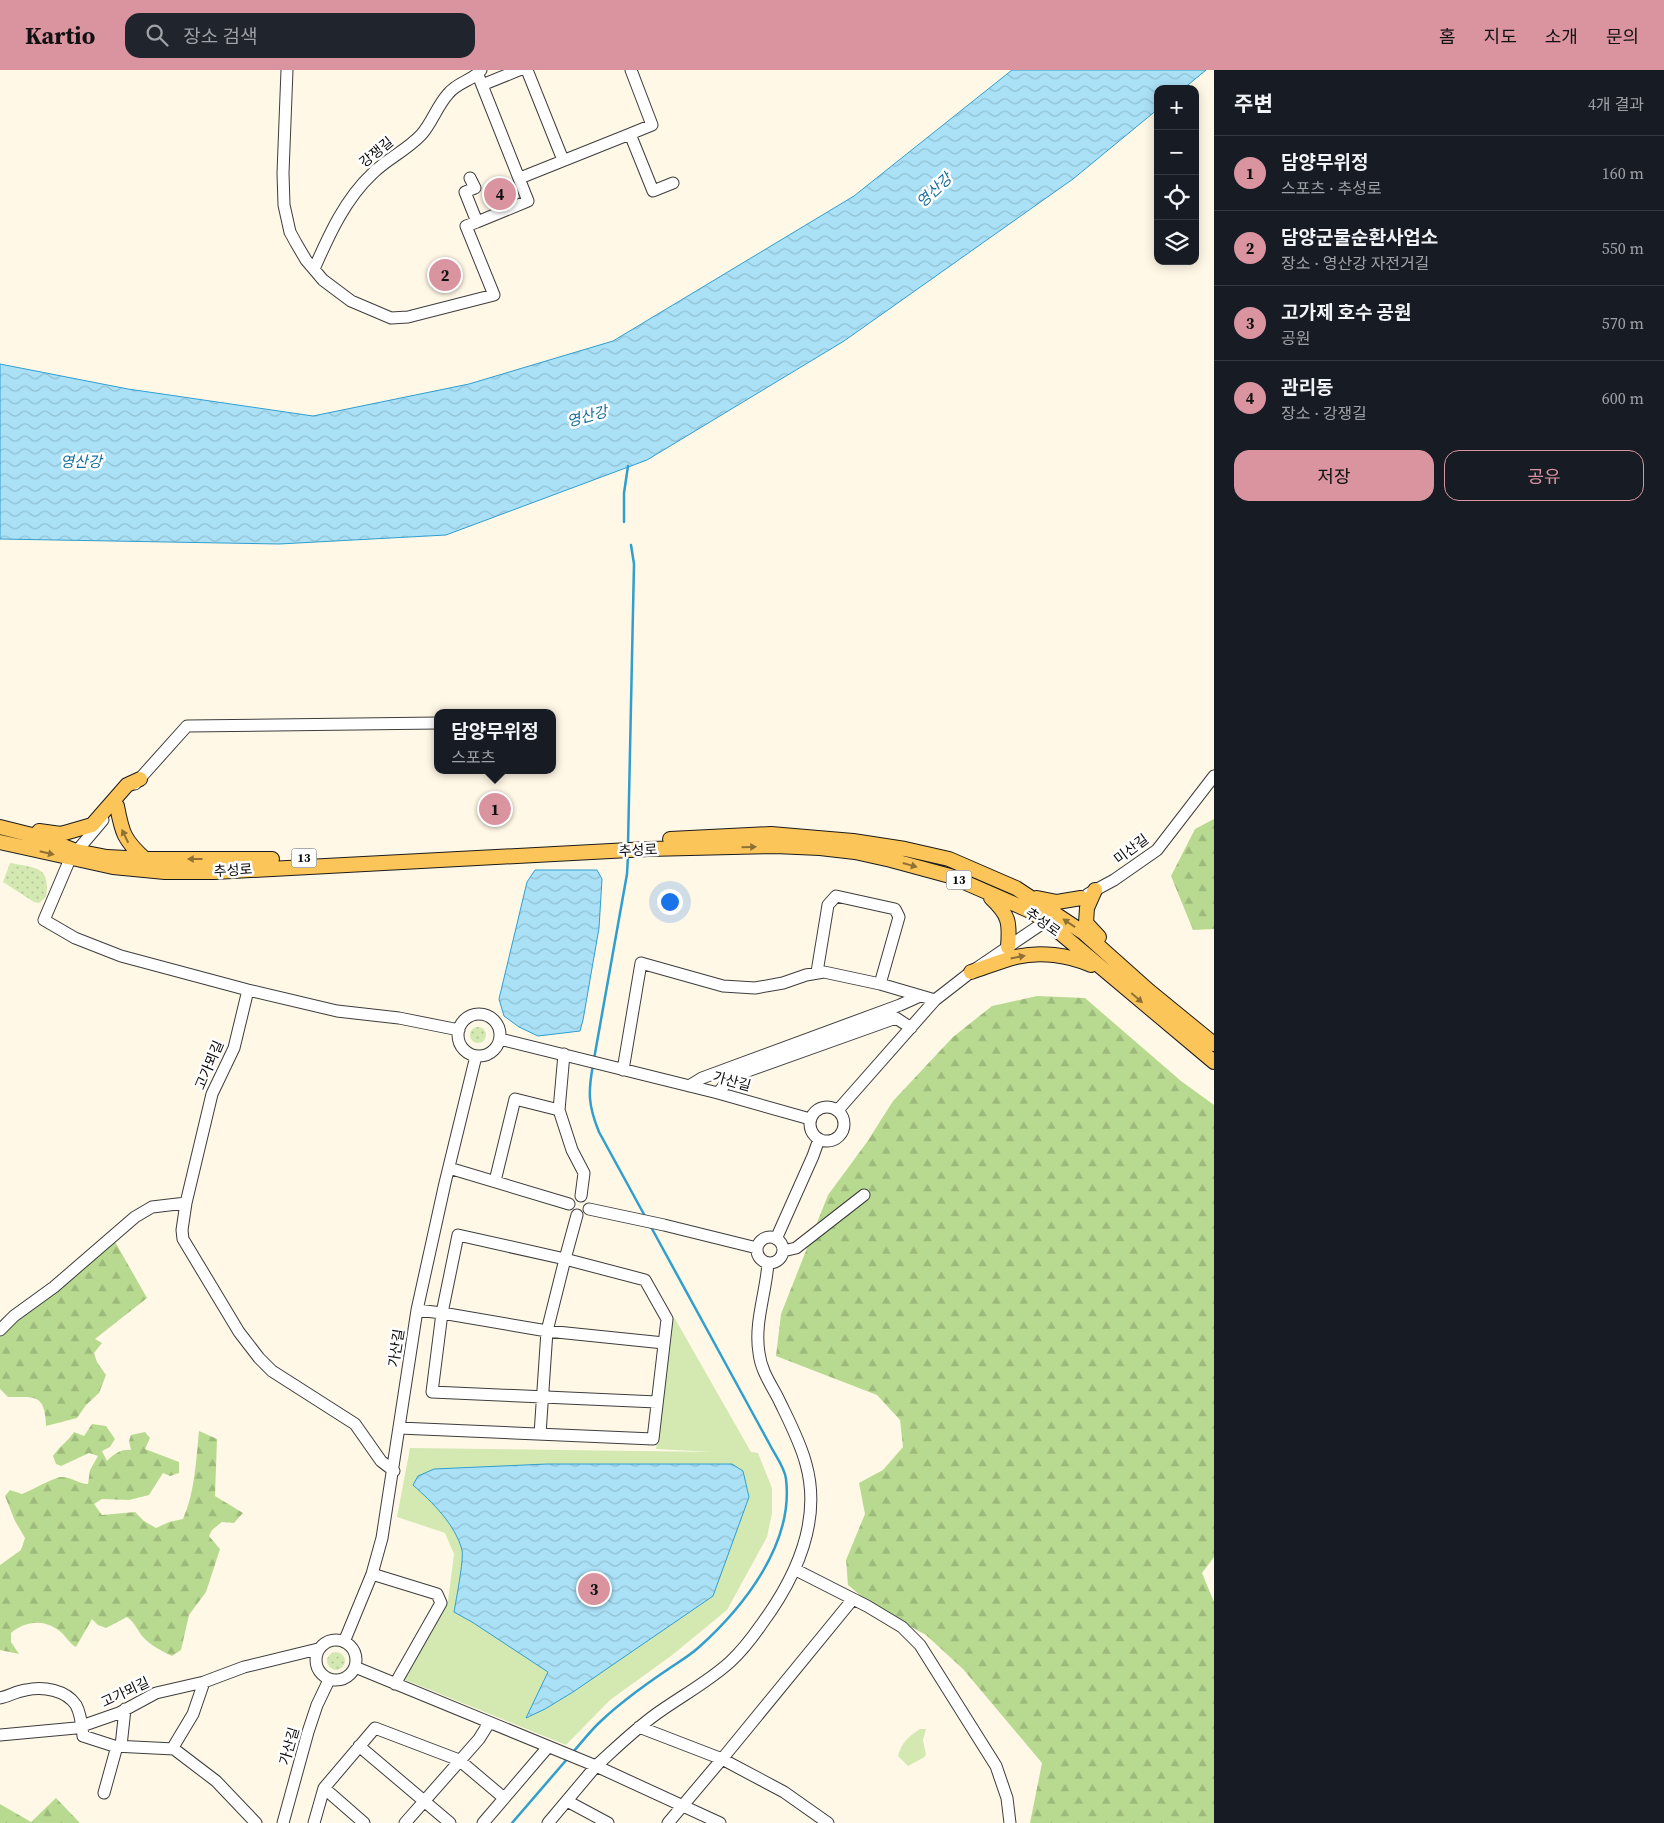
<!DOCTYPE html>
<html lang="ko">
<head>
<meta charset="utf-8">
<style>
	body { margin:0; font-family:"Source Serif 4","Noto Sans KR",serif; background:#20242c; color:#f1f3f6 }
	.controls { position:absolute; right:15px; top:15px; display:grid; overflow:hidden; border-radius:10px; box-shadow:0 2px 12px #0003 }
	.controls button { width:45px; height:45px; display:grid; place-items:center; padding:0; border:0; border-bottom:1px solid #363941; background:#171b24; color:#f1f3f6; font:25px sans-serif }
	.you { position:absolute; left:669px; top:831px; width:18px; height:18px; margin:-12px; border:4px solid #fff; border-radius:50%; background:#1a73e8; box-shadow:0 0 0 8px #1a73e833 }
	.badge { display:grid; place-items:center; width:32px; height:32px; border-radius:50%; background:#d994a0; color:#111; font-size:16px; font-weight:700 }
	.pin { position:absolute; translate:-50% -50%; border:2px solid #fff; box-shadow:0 1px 5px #0006 }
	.popup { position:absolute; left:434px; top:639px; width:122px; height:65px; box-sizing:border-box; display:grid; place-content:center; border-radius:10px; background:#171b24; filter:drop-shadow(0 1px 4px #0005); font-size:16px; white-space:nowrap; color:#9ea1a6 }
	.popup b { font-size:19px; color:#f1f3f6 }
	.popup::after { content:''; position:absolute; left:50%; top:100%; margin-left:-10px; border:10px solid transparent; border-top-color:#171b24 }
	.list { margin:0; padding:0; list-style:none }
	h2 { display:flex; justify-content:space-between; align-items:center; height:65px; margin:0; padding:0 20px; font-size:21px }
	h2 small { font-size:16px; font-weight:400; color:#9ea1a6 }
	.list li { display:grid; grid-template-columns:32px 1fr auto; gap:15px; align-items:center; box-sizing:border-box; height:75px; padding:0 20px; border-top:1px solid #363941 }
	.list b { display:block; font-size:19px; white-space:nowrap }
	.list p { margin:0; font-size:16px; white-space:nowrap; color:#9ea1a6 }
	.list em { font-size:16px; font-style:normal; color:#9ea1a6 }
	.actions { display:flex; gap:10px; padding:15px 20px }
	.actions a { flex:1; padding:11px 0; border:1px solid #d994a0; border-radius:15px; text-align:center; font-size:18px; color:#d994a0 }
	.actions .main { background:#d994a0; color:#111 }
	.icon { flex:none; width:28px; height:28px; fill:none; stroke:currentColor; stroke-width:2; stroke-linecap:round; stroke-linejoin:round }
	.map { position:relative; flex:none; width:1214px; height:1753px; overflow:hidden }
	header { display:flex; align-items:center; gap:30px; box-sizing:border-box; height:70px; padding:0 25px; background:#d994a0; color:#111 }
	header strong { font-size:24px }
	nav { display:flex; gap:28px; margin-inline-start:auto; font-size:18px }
	.search { width:350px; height:45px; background:#20242c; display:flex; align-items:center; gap:12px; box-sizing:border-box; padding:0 18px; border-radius:15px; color:#9ea1a6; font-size:19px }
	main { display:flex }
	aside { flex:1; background:#171b24 }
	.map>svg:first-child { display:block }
	.grass { fill:url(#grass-dots) }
	.forest { fill:url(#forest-firs) }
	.park { fill:#d3e9b1 }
	.water { fill:url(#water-waves); stroke:#309ecf }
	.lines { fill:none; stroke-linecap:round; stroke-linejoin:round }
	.stream { stroke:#309ecf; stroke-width:2.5 }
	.minor-casing { stroke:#3d3d3d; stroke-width:13 }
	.major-casing { stroke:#1b1b1b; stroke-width:16 }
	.minor { stroke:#fff; stroke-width:11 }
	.major { stroke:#fcc55a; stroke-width:14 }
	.oneway { fill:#8f7136 }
	.labels { text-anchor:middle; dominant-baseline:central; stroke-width:5; stroke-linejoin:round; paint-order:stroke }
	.shield { fill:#fff; stroke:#545454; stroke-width:1 }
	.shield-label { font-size:12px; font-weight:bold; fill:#0a0a0a }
	.street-label { font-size:14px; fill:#0a0a0a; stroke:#fff }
	.water-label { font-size:15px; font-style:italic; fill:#136d9c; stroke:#fff }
</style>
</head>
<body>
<header>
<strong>Kartio</strong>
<div class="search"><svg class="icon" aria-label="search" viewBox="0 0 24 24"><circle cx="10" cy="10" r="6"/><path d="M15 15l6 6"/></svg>장소 검색</div>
<nav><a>홈</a><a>지도</a><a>소개</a><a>문의</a></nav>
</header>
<main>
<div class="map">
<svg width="1214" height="1753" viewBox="0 0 1214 1753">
	<defs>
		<pattern id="grass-dots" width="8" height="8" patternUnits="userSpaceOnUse" patternTransform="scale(1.25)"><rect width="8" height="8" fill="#d3e9b1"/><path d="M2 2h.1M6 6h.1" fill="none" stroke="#b4c697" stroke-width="1.8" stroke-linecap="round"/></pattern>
		<pattern id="forest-firs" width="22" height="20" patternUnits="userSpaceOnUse" patternTransform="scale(1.25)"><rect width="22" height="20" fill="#b8da90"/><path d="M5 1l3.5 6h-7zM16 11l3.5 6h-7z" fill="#9dba7b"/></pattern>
		<pattern id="water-waves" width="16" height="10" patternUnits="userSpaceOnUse" patternTransform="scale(1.25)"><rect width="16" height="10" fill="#aae1f7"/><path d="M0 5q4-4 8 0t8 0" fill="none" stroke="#91c0d2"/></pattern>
	</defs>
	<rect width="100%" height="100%" fill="#fff8e6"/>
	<path class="grass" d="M10,793C36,798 51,796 46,827L39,833L34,832L3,812Z
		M470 965a8 8 0 1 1 16 0a8 8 0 1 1-16 0Z
		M327 1591a9 9 0 1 1 18 0a9 9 0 1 1-18 0Z"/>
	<path class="forest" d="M1214,749V859L1193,860L1171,806L1195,759Z
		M1037,926L1085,928L1181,1011L1214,1035V1487L1202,1503L1214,1532V1753H1030L1042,1693L963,1599L926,1565L873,1536L848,1515L846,1490L865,1444L859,1413L883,1400L903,1377L900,1350L877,1325L776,1286L781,1244L828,1125L867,1072L893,1031L953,967L992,936Z
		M114,1170L147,1228L95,1269L102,1273L94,1283L97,1292L106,1305L99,1323L86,1335L77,1348L46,1356C45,1324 36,1327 8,1327L0,1319V1267L19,1248Z
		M92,1354L106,1356L115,1369L110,1377L102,1381L107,1391C114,1384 121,1379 131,1380L129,1371L131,1365L145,1362L150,1368L145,1379L179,1392V1403L170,1406L163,1403L149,1425L129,1430L102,1429L94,1434L102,1445L135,1442L144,1451L156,1458L169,1452L183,1449C195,1422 196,1390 199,1361L217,1369L215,1426L243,1443L234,1453L222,1452L212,1460L209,1466L220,1479L206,1522L189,1545L181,1580L172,1586C161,1581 150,1575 142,1566C137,1559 134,1552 127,1547L106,1558L98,1555L92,1549L76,1577C70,1574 67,1568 62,1563C46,1549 27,1550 11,1563V1572L19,1584L0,1580V1495L21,1480L25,1468L15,1451L5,1426L10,1420L22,1424C32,1420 51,1409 60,1407C70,1406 79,1414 88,1414L90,1400L98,1386L89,1383L61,1396L56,1394L53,1386C59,1377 68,1371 74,1362L84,1366Z
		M56,1728L80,1753H0V1734L31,1752Z"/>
	<path class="park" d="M674,1247L751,1382L758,1383L772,1418V1443L767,1467L727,1540L671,1586L610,1630L566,1675L403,1609L448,1531L454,1484L445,1463L397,1447L410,1378L713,1382L656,1379L670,1250Z
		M920,1659H926L923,1670L926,1685L923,1688L908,1696L898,1686C901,1673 909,1666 920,1659Z"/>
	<path class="water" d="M1012,0H1206L1183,19H1158V39L1073,109L844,271L647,390L446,465L279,474L0,469V294L128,319L313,346L469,314L613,271L854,126Z
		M535,800H597L602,809L599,858L583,950L580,961L538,966L519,957L504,946L499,929L527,812Z
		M547,1394H732L743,1401L749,1427L713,1526L573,1622L545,1639L526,1648L548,1602L472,1552L454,1542C456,1530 464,1490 462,1480C455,1454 432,1432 413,1415L418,1406L434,1399Z"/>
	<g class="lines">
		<path class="stream" d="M624,452V423L628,396
			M628,775L634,494L631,475
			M594,989L627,804L628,785
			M593,995C588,1022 588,1035 599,1062L646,1148
			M573,1682C582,1672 591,1660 601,1651C620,1633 642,1617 664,1602C675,1594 688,1587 698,1578C743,1538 794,1474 786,1409C785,1398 775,1385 770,1375L651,1157
			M512,1753L568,1688"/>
		<g class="minor-casing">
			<path id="minor" d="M287,0L283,103L284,135L290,162L296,173L306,190L323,210L351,231L391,248L408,247L494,225L466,156L477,152
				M527,0L563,90
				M482,15L519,0
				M630,64L652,55L631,0
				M470,108L475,118L465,122L477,152L528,131L478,5
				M520,108L630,64L653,121L673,113
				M314,199C329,165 345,129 373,103C387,89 407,80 421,65C432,53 437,36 448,24C457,12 474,10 481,0
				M135,714L187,656L438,653
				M103,750L70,789L44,850L75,868L121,886L248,920L337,941L399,948L459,960
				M1088,824L1114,810L1157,780L1214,706
				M817,902L828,835L836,826L895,839L899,847L880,914
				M458 965a21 21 0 1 1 42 0a21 21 0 1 1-42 0Z
				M500,969L718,1023L810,1049
				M564,984L559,1040L572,1080L584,1103L581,1126
				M623,1000L641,893L723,916L755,918L783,913L806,905L824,902L880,914L935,930
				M689,1016L702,1008L900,935L920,926
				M718,1023L731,1007L896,948L911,958
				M810 1054a17 17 0 1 1 34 0a17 17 0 1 1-34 0Z
				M838,1040L935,930L971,902L1046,851L1051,845
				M449,1098L569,1134
				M495,1111L515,1029L559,1040
				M186,1133L182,1160L183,1169L239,1262L259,1288L272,1301L355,1354L381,1391L394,1401
				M589,1139L664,1155L757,1178
				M757 1180a13 13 0 1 1 26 0a13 13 0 1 1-26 0Z
				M776,1169L813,1086L819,1069
				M783,1181L796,1178L864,1125
				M417,1240L442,1243L432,1322L657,1332
				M0,1260L14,1246L54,1217L135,1147L152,1137L186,1133L212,1024L234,978L248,920
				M399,1358L653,1369L667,1249L645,1210L565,1189L577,1145
				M540,1364L547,1261L565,1189L458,1165L442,1243L547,1261L664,1273
				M796,1500L867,1536L902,1557L920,1575L996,1696L1007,1728L1010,1753
				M372,1504L437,1524L441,1533L395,1614
				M316 1590a20 20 0 1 1 40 0a20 20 0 1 1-40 0Z
				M344,1572L372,1504L382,1468L417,1240L445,1113L476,986
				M355,1597L596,1696C617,1677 638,1656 662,1640C685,1624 709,1611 730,1592C742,1581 752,1568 761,1555C795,1509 822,1451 806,1394C800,1371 788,1349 778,1328C770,1313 761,1300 759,1283C754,1253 766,1223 768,1193
				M0,1628C9,1626 17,1621 26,1620C43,1616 66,1620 76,1635C81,1644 82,1656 83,1666L114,1676L174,1679L216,1711L256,1753
				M639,1657L722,1689L853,1529
				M0,1665L76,1658L119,1643L156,1623L204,1612L244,1597L318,1579
				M121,1676L125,1639
				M359,1676L450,1753
				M172,1679L193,1644L204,1612
				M104,1723L117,1676
				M567,1731L608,1753
				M283,1753L308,1662L317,1635L329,1610
				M314,1753L324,1718
				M364,1753L324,1718L375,1658L459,1690L504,1728
				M405,1753L479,1669L489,1653
				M483,1753L548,1677
				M548,1753L596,1696L720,1753
				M668,1753L722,1689L784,1722L828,1753"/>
		</g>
		<g class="major-casing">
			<path id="major" d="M117,736C122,763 124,770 145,789
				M0,757L40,767L76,781L107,787L145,789H272
				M39,761L61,764L92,755L127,715L140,709
				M670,769L771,764L853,771L905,779L949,789L1016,818L1084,863L1149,921L1214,974
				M0,772L113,797L165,802H214L648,779L775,776L820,778L855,782L891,790L950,806L1028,840L1046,851L1214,992
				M1095,820L1087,838L1086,853L1099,867
				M991,828C1009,845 1010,852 1008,877
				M1037,828L1057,832L1081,828
				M971,902C986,897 1001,891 1016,887C1040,881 1069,885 1091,895"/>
		</g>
		<use href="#minor" class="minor"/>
		<use href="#major" class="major"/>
	</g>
	<defs><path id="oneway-solid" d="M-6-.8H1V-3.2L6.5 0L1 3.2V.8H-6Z" transform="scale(1.25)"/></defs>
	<g class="oneway">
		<use href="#oneway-solid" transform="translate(125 766) rotate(-116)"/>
		<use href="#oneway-solid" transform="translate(749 777) rotate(-1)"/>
		<use href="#oneway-solid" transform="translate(47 783) rotate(13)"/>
		<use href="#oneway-solid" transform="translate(195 789) rotate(180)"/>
		<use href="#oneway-solid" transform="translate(910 795) rotate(16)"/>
		<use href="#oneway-solid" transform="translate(1069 853) rotate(-146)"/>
		<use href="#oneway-solid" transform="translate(1018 887) rotate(-11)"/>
		<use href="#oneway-solid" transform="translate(1137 928) rotate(41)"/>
	</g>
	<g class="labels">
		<g class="shield">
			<rect x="291.5" y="778.5" width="25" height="19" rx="4"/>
			<rect x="946.5" y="800.5" width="25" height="19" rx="4"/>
		</g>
		<g class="shield-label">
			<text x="304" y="788">13</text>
			<text x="959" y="810">13</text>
		</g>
		<g class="street-label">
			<text transform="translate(376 82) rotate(-39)">강쟁길</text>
			<text transform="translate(1131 779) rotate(-37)">미산길</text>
			<text transform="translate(638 780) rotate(-3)">추성로</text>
			<text transform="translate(233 800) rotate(-4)">추성로</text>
			<text transform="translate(1043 852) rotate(35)">추성로</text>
			<text transform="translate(209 995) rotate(-67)">고가뫼길</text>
			<text transform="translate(732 1011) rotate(15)">가산길</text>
			<text transform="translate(396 1278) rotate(-81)">가산길</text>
			<text transform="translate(125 1622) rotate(-25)">고가뫼길</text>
			<text transform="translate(289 1676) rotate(-74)">가산길</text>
		</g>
		<g class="water-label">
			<text transform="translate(934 120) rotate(-43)">영산강</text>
			<text transform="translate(587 346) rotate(-15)">영산강</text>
			<text x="81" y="391">영산강</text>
		</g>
	</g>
</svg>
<div class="controls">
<button>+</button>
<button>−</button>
<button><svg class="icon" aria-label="locate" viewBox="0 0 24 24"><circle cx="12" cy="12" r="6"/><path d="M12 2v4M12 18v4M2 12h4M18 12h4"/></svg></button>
<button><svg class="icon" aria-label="layers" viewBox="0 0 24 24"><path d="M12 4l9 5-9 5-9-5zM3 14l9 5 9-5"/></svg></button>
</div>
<div class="you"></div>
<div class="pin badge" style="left:495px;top:739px">1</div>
<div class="popup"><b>담양무위정</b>스포츠</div>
<div class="pin badge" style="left:445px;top:205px">2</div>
<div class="pin badge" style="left:594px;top:1519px">3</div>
<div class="pin badge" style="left:500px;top:124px">4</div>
</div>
<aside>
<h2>주변<small>4개 결과</small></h2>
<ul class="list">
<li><span class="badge">1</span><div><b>담양무위정</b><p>스포츠 · 추성로</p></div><em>160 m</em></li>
<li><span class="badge">2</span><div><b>담양군물순환사업소</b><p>장소 · 영산강 자전거길</p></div><em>550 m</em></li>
<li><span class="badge">3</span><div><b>고가제 호수 공원</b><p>공원</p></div><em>570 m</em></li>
<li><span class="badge">4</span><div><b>관리동</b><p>장소 · 강쟁길</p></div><em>600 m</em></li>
</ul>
<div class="actions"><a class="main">저장</a><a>공유</a></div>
</aside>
</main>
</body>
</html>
